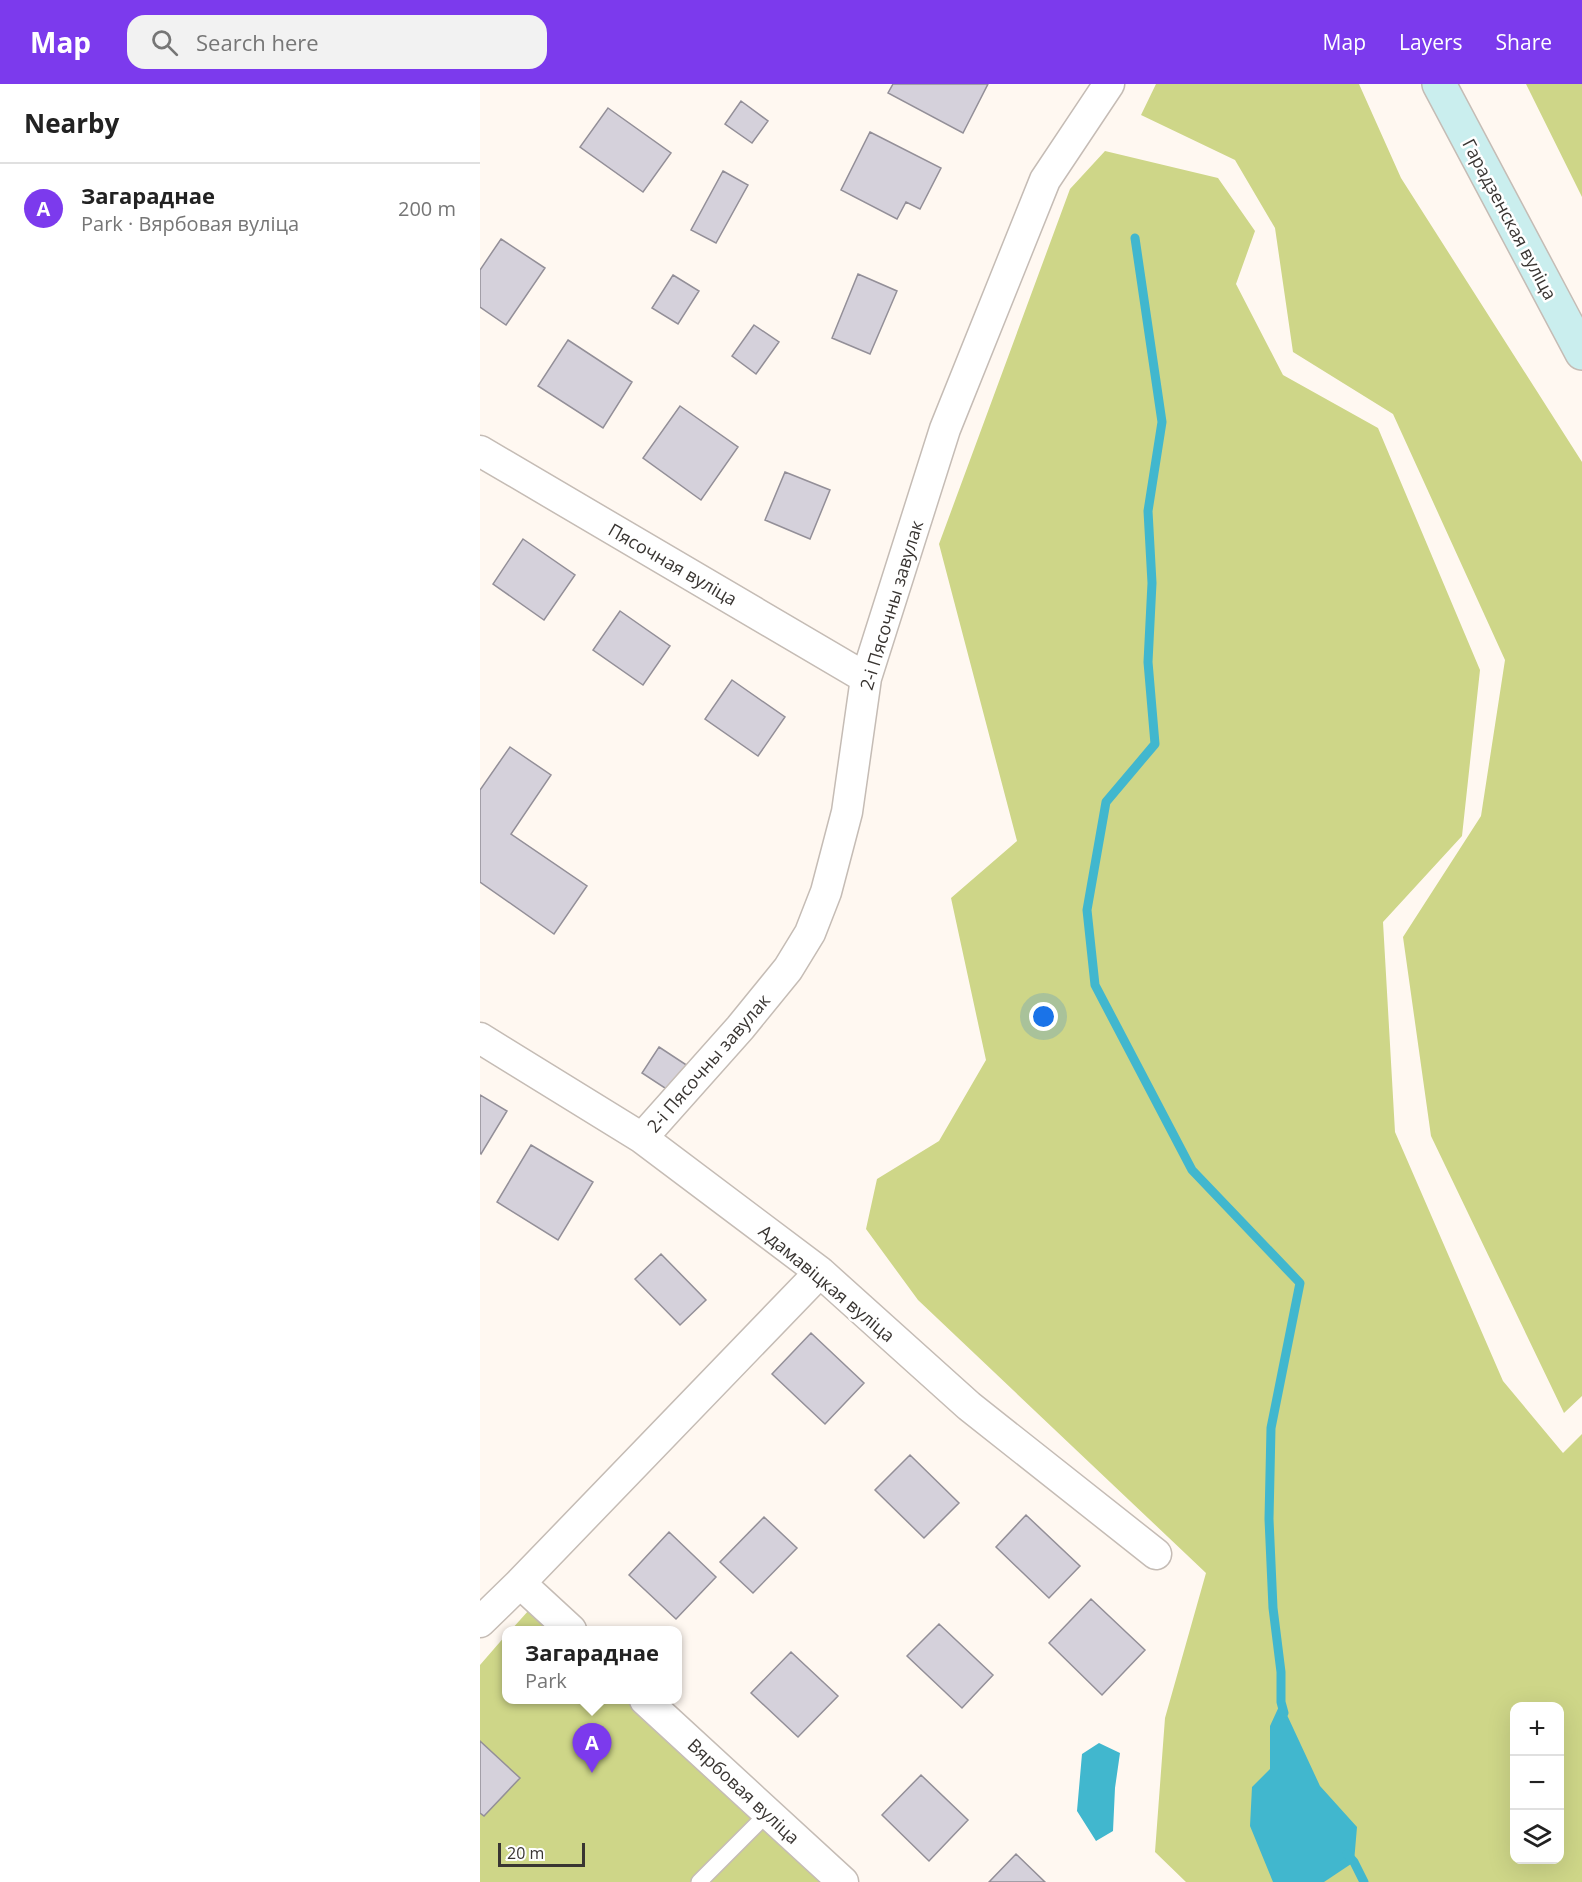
<!DOCTYPE html>
<html lang="en">
<head>
<meta charset="utf-8">
<style>
	body { margin:0; font-family:"Open Sans",sans-serif; background:#f2f2f2; color:#222 }
	.controls { position:absolute; right:18px; bottom:18px; display:grid; overflow:hidden; border-radius:12px; box-shadow:0 6px 24px #0002 }
	.controls button { width:54px; height:54px; display:grid; place-items:center; padding:0; border:0; border-bottom:2px solid #e0e0e0; background:#fff; color:#222; font:30px sans-serif }
	.scale { position:absolute; left:18px; bottom:15px; width:87px; box-sizing:border-box; padding-left:6px; border:3px solid #393532; border-top:0; font-size:16px; line-height:21px; white-space:nowrap; color:#393532; -webkit-text-stroke:4px #fff; paint-order:stroke }
	.you { position:absolute; left:564px; top:933px; width:21px; height:21px; margin:-15px; border:4px solid #fff; border-radius:50%; background:#1a73e8; box-shadow:0 0 0 9px #1a73e833 }
	.badge { display:grid; place-items:center; width:39px; height:39px; border-radius:50%; background:#7c3aed; color:#fff; font-size:20px; font-weight:700 }
	.pin { position:absolute; translate:-50% -50px; filter:drop-shadow(0 2px 3px #0008) }
	.pin::after { content:''; position:absolute; top:32px; width:21px; height:18px; background:inherit; clip-path:polygon(0 0,100% 0,50% 100%) }
	.popup { position:absolute; left:22px; top:1542px; width:180px; height:78px; box-sizing:border-box; display:grid; place-content:center; border-radius:12px; background:#fff; filter:drop-shadow(0 2px 4px #0005); font-size:20px; white-space:nowrap; color:#767676 }
	.popup b { font-size:22px; color:#222 }
	.popup::after { content:''; position:absolute; left:50%; top:100%; margin-left:-12px; border:12px solid transparent; border-top-color:#fff }
	.list { margin:0; padding:0; list-style:none }
	h2 { display:flex; justify-content:space-between; align-items:center; height:78px; margin:0; padding:0 24px; font-size:26px }
	h2 small { font-size:20px; font-weight:400; color:#767676 }
	.list li { display:grid; grid-template-columns:39px 1fr auto; gap:18px; align-items:center; box-sizing:border-box; height:90px; padding:0 24px; border-top:2px solid #e0e0e0 }
	.list b { display:block; font-size:22px; white-space:nowrap }
	.list p { margin:0; font-size:20px; white-space:nowrap; color:#767676 }
	.list em { font-size:20px; font-style:normal; color:#767676 }
	.icon { flex:none; width:33px; height:33px; fill:none; stroke:currentColor; stroke-width:2; stroke-linecap:round; stroke-linejoin:round }
	.map { position:relative; flex:none; width:1102px; height:1798px; overflow:hidden }
	header { display:flex; align-items:center; gap:36px; box-sizing:border-box; height:84px; padding:0 30px; background:#7c3aed; color:#fff }
	header strong { font-size:28px }
	nav { display:flex; gap:33px; margin-inline-start:auto; font-size:21px }
	.search { width:420px; height:54px; background:#f2f2f2; display:flex; align-items:center; gap:15px; box-sizing:border-box; padding:0 21px; border-radius:18px; color:#767676; font-size:22px }
	main { display:flex }
	aside { flex:1; background:#fff }
	.map>svg:first-child { display:block }
	.green { fill:#ced688; fill-rule:evenodd }
	.water { fill:#41b7ce }
	.lines { fill:none; stroke-linecap:round; stroke-linejoin:round }
	.stream { stroke:#41b7ce; stroke-width:9 }
	.building { fill:#d5d1db; stroke:#938f98; stroke-width:1.5 }
	.lane-casing { stroke:#c5bcb5; stroke-width:18 }
	.street-casing { stroke:#c5bcb5; stroke-width:33 }
	.secondary-casing { stroke:#c5bcb5; stroke-width:36 }
	.lane { stroke:#fff; stroke-width:15 }
	.street { stroke:#fff; stroke-width:30 }
	.secondary { stroke:#caeeee; stroke-width:33 }
	.labels { text-anchor:middle; dominant-baseline:central; stroke-width:5; stroke-linejoin:round; paint-order:stroke }
	.street-label { font-size:18px; fill:#393532; stroke:#fff }
</style>
</head>
<body>
<header>
<strong>Map</strong>
<div class="search"><svg class="icon" aria-label="search" viewBox="0 0 24 24"><circle cx="10" cy="10" r="6"/><path d="M15 15l6 6"/></svg>Search here</div>
<nav><a>Map</a><a>Layers</a><a>Share</a></nav>
</header>
<main>
<aside>
<h2>Nearby<small></small></h2>
<ul class="list">
<li><span class="badge">A</span><div><b>Загараднае</b><p>Park · Вярбовая вуліца</p></div><em>200 m</em></li>
</ul>
</aside>
<div class="map">
<svg width="1102" height="1798" viewBox="0 0 1102 1798">
	<rect width="100%" height="100%" fill="#fff8f1"/>
	<path class="green" d="M676,0H879L921,94L1102,378V1312L1084,1329L951,1052L923,853L1001,732L1025,576L913,330L813,268L795,144L755,76L661,31Z
		M1046,0H1102V113Z
		M625,67L738,94L775,147L756,200L803,291L898,344L1000,586L982,752L903,838L915,1048L1023,1297L1083,1369L1102,1350V1798H706L675,1768L685,1634L726,1489L438,1216L386,1145L397,1095L459,1057L506,976L471,814L537,757L459,460L590,105ZM1034,1622H1080V1776H1034Z
		M49,1526L71,1546H31Z
		M26,1551L27,1616H145L340,1798H0V1581Z"/>
	<path class="water" d="M801,1618L840,1702L877,1743L874,1778L844,1798H793L770,1742L772,1703L790,1685V1642Z
		M619,1659L640,1669L635,1704L633,1747L616,1757L597,1727L602,1670Z"/>
	<g class="lines">
		<path class="stream" d="M655,154L682,338L668,427L672,499L668,578L675,660L626,718L607,826L615,901L712,1086L820,1199L791,1344L789,1435L793,1524L801,1588V1618L804,1629
			M867,1770L874,1778L884,1798"/>
	</g>
	<path class="building" d="M413,0H508L483,49L408,9Z
		M261,17L288,37L272,59L245,40Z
		M128,24L191,69L163,108L100,63Z
		M390,48L461,84L440,125L426,118L417,135L361,106Z
		M243,87L268,101L236,159L211,146Z
		M21,155L65,184L26,241L0,223V186Z
		M378,190L417,207L390,270L352,254Z
		M193,191L219,207L198,240L172,224Z
		M274,241L299,258L276,290L252,272Z
		M88,256L152,298L123,344L58,302Z
		M200,322L258,363L221,416L163,374Z
		M305,388L350,406L330,455L285,436Z
		M43,455L95,491L64,536L13,500Z
		M140,527L190,562L163,601L113,566Z
		M252,596L305,633L278,672L225,635Z
		M30,663L71,691L31,750L107,802L74,850L0,798V706Z
		M179,963L208,982L191,1008L162,989Z
		M0,1011L27,1027L1,1070L0,1069Z
		M51,1061L113,1098L78,1156L17,1118Z
		M181,1170L226,1216L200,1241L155,1195Z
		M331,1249L384,1299L345,1340L292,1290Z
		M430,1371L479,1419L444,1454L395,1406Z
		M546,1431L600,1482L569,1514L516,1463Z
		M284,1433L317,1464L273,1509L240,1478Z
		M189,1448L236,1493L196,1535L149,1491Z
		M611,1515L665,1566L622,1611L569,1559Z
		M459,1540L513,1591L482,1624L427,1572Z
		M311,1568L358,1612L318,1653L271,1609Z
		M0,1657L40,1694L4,1732L0,1729Z
		M441,1691L488,1736L449,1777L402,1731Z
		M536,1770L565,1798H509Z"/>
	<g class="lines">
		<g class="lane-casing">
			<path id="lane" d="M219,1798L288,1729"/>
		</g>
		<g class="street-casing">
			<path id="street" d="M0,367L386,594
				M0,954L162,1054L340,1188L489,1322L676,1470
				M162,1054L260,944L308,885L330,849L346,808L367,728L386,594L465,345L565,96L629,0
				M40,1499L91,1546
				M0,1538L40,1499L340,1188
				M165,1616L363,1798"/>
		</g>
		<g class="secondary-casing">
			<path id="secondary" d="M959,0L1102,269"/>
		</g>
		<use href="#lane" class="lane"/>
		<use href="#street" class="street"/>
		<use href="#secondary" class="secondary"/>
	</g>
	<g class="labels">
		<g class="street-label">
			<text transform="translate(1030 135) rotate(62)">Гарадзенская вуліца</text>
			<text transform="translate(193 480) rotate(30)">Пясочная вуліца</text>
			<text transform="translate(411 521) rotate(-73)">2-і Пясочны завулак</text>
			<text transform="translate(228 979) rotate(-49)">2-і Пясочны завулак</text>
			<text transform="translate(347 1199) rotate(40)">Адамавіцкая вуліца</text>
			<text transform="translate(264 1707) rotate(43)">Вярбовая вуліца</text>
		</g>
	</g>
</svg>
<div class="controls">
<button>+</button>
<button>−</button>
<button><svg class="icon" aria-label="layers" viewBox="0 0 24 24"><path d="M12 4l9 5-9 5-9-5zM3 14l9 5 9-5"/></svg></button>
</div>
<div class="scale">20 m</div>
<div class="you"></div>
<div class="pin badge" style="left:112px;top:1689px">A</div>
<div class="popup"><b>Загараднае</b>Park</div>
</div>
</main>
</body>
</html>
